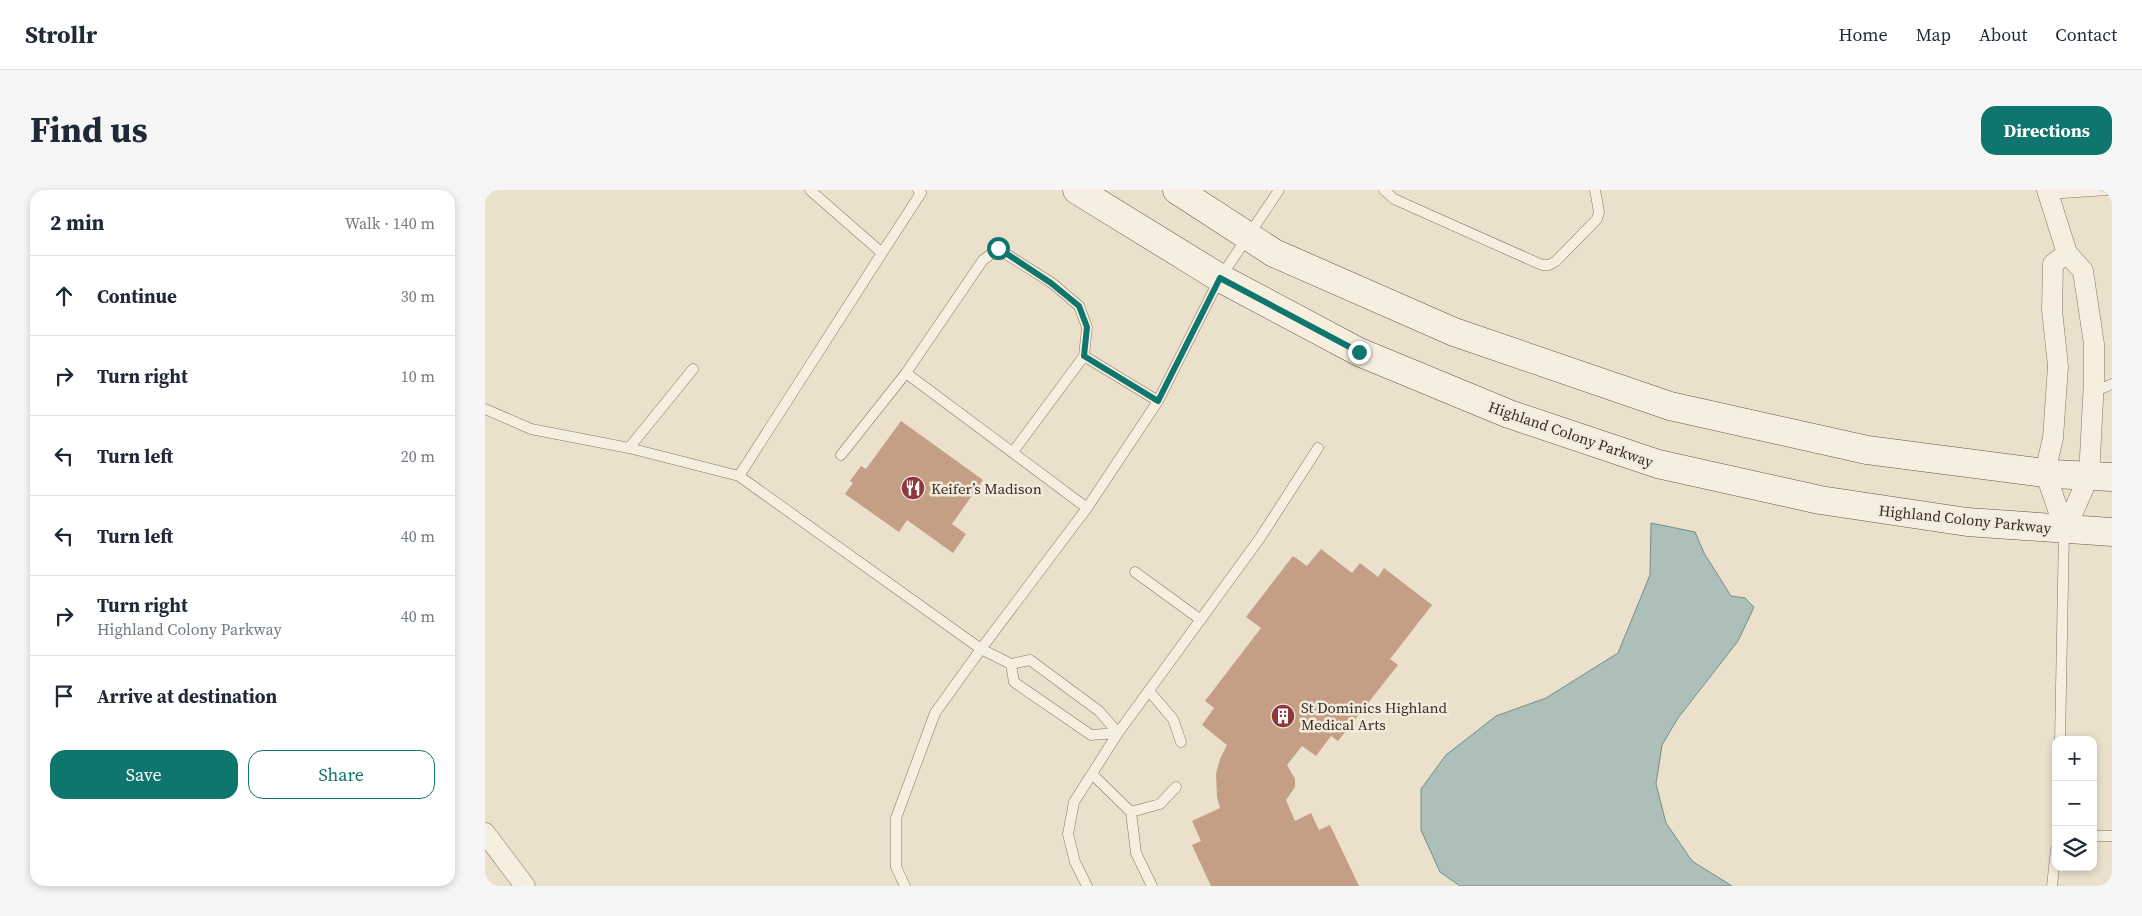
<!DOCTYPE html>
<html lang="en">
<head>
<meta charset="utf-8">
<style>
	body { margin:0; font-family:"Source Serif 4",serif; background:#f6f6f7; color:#1f2937 }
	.controls { position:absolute; right:15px; bottom:15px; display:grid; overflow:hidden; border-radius:10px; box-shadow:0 2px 8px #0003 }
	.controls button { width:45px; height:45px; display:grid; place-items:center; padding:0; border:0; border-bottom:1px solid #e0e1e3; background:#fff; color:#1f2937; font:25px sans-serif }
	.stop { position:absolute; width:15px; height:15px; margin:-11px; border:4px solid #0f766e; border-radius:50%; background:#fff }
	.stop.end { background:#0f766e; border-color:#fff; box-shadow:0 1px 5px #0008 }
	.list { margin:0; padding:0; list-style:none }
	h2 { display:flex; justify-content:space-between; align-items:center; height:65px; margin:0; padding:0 20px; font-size:21px }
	h2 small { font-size:16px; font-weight:400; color:#747a83 }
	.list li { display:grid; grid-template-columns:32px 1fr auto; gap:15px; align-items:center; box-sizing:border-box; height:80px; padding:0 20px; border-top:1px solid #e0e1e3 }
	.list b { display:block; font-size:19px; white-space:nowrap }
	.list p { margin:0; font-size:16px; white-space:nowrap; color:#747a83 }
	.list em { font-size:16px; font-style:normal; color:#747a83 }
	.actions { display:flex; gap:10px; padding:15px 20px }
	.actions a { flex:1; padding:11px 0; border:1px solid #0f766e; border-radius:15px; text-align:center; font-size:18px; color:#0f766e }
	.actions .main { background:#0f766e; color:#fff }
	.icon { flex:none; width:28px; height:28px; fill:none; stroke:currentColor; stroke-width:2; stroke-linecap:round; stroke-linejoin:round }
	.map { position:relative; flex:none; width:1627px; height:696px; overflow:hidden; border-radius:15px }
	header { display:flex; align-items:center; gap:30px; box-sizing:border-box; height:70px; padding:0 25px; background:#fff; border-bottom:1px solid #e0e1e3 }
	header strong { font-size:24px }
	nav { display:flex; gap:28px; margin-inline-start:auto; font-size:18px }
	.intro { display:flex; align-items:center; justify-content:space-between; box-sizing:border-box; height:120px; padding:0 30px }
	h1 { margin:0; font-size:35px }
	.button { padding:12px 22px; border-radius:15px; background:#0f766e; color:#fff; font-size:18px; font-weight:700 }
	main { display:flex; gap:30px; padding:0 30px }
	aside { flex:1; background:#fff; border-radius:15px; box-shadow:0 2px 8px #0003 }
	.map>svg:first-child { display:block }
	.water { fill:#acc0b9; stroke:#738e86 }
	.building { fill:#c59e86 }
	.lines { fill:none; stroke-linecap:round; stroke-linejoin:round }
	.lane-casing { stroke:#877462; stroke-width:11 }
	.street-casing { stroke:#877462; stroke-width:21 }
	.secondary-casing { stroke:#695545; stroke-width:29 }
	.lane { stroke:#f6eedf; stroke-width:10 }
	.street { stroke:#f6eedf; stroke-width:20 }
	.secondary { stroke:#f6eedf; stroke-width:28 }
	.route { stroke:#0f766e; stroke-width:6 }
	.labels { text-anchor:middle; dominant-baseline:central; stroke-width:5; stroke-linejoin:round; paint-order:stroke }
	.street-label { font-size:15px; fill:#392d23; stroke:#f3ebdb }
	.poi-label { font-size:15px; fill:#392d23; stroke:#f3ebdb; text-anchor:start }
</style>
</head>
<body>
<header>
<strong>Strollr</strong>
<nav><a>Home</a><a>Map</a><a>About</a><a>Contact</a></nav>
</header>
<div class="intro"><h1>Find us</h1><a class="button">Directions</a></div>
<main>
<aside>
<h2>2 min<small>Walk · 140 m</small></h2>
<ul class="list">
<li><svg class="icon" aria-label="ahead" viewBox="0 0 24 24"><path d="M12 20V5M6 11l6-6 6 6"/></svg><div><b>Continue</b></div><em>30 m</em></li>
<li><svg class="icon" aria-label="right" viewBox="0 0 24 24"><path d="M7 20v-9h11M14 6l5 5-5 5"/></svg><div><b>Turn right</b></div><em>10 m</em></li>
<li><svg class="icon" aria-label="left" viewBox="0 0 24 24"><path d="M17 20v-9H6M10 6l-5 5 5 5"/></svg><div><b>Turn left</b></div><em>20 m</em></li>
<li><svg class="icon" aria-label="left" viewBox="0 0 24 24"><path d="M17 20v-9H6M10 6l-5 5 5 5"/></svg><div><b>Turn left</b></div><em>40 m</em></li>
<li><svg class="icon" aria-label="right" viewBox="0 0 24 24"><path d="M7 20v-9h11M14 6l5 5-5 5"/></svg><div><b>Turn right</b><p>Highland Colony Parkway</p></div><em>40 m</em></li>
<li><svg class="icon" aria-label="arrive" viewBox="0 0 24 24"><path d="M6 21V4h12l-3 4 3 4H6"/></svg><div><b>Arrive at destination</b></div></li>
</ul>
<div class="actions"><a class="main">Save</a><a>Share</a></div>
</aside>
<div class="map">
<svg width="1627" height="696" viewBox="0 0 1627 696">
	<rect width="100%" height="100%" fill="#ebe0cc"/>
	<path class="water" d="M1166,333L1210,342L1219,363L1246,406L1260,408L1269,417L1253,451L1193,528L1177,555L1171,594L1181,633L1207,671L1247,696H975L955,682L936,640V599L961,565L1011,526L1061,508L1133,463L1165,385Z"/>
	<path class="building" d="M416,231L498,290L467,334L481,344L468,363L422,330L414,342L360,304L368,293L365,291L376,276L381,279Z
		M836,359L867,383L875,373L893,387L899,378L947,415L905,469L913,475L853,551L846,546L831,566L817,556L802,575L810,589V597L801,610L810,631L826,623L834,640L845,635L874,696H726L707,655L716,651L707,631L735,618L732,607L731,584L735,569L742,555L717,535L729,518L720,511L776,438L761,427L808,366L822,376Z"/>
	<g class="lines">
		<g class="lane-casing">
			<path id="lane" d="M325,0L397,63L254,286L496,459L526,474
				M899,0L909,9L1057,75H1064L1071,71L1112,29L1114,22L1110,0
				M1562,4L1623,0
				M397,63L436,3L433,0
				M1608,202L1627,194
				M0,219L46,239L144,258L254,286
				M144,258L208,179
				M528,262L599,166
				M356,265L421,183
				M602,318L421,183L498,70L513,59L567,93L594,116L602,137L599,166L673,211
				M650,382L716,430
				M545,470L614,521L633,543L606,545L529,492L526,474Z
				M664,501L688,529L696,552
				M1575,550L1579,341
				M607,584L646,622
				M1608,646H1627
				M420,696L411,677V628L450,523L496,459L602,318L673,211L735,88L794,0
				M602,696L590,672L583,644L589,612L633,543L775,348L833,258
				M667,696L651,663L646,622L675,614L691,597
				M1567,696L1571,659"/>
		</g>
		<g class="street-casing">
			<path id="street" d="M1562,0L1582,63L1598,81L1609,154V190L1604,286L1580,340
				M1580,340L1560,282L1568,248L1573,176L1567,120L1568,74L1582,63
				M0,643L40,696"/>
		</g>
		<g class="secondary-casing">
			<path id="secondary" d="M592,0L735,88L874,162L1024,224L1173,274L1335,310L1482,332L1627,342
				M692,0L789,63L969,142L1185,216L1382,260L1568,284L1627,287"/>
		</g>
		<use href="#lane" class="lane"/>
		<use href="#street" class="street"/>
		<use href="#secondary" class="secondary"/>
	</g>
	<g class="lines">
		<path class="route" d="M513,58L566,93L594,116L602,137L599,166L673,211L735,88L874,162"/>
	</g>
	<defs>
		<g id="restaurant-disc" transform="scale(1.25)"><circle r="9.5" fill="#8f383c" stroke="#f3ebdb"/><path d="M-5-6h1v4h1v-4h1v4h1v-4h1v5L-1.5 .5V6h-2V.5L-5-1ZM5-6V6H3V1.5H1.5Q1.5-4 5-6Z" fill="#fff"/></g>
		<g id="building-disc" transform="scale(1.25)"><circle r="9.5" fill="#8f383c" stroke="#f3ebdb"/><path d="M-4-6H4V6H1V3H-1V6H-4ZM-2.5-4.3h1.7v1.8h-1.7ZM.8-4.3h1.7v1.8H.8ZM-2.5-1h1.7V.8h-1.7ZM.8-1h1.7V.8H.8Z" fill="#fff"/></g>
	</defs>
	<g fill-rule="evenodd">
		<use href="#restaurant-disc" x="428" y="298"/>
		<use href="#building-disc" x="798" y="526"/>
	</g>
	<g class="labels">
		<g class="street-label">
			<text transform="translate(1086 244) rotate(19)">Highland Colony Parkway</text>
			<text transform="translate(1480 329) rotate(6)">Highland Colony Parkway</text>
		</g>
		<g class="poi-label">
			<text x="446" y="298">Keifer’s Madison</text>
			<text x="816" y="517">St Dominics Highland<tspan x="816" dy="17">Medical Arts</tspan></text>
		</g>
	</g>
</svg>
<div class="controls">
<button>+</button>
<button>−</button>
<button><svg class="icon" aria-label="layers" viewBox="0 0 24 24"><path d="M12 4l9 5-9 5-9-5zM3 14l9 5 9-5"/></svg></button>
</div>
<div class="stop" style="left:513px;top:58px"></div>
<div class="stop end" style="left:874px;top:162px"></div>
</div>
</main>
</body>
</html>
